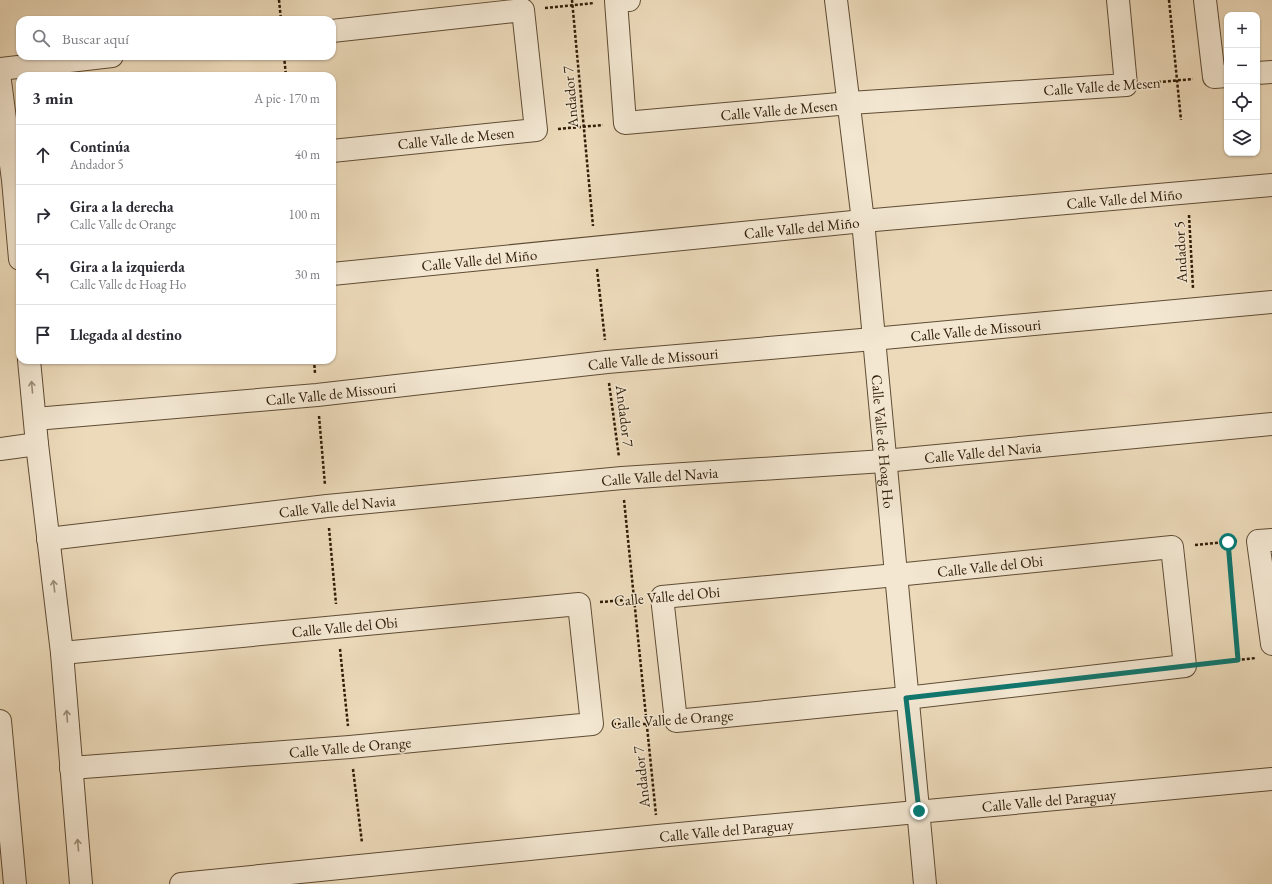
<!DOCTYPE html>
<html lang="es">
<head>
<meta charset="utf-8">
<style>
	body { margin:0; font-family:"EB Garamond",serif; background:#f7f7f7; color:#2b2b33 }
	.controls { position:absolute; right:12px; top:12px; display:grid; overflow:hidden; border-radius:8px; box-shadow:0 1px 3px #0004 }
	.controls button { width:36px; height:36px; display:grid; place-items:center; padding:0; border:0; border-bottom:1px solid #e1e1e2; background:#fff; color:#2b2b33; font:20px sans-serif }
	.stop { position:absolute; width:12px; height:12px; margin:-9px; border:3px solid #0f766e; border-radius:50%; background:#fff }
	.stop.end { background:#0f766e; border-color:#fff; box-shadow:0 1px 4px #0008 }
	.list { margin:0; padding:0; list-style:none }
	h2 { display:flex; justify-content:space-between; align-items:center; height:52px; margin:0; padding:0 16px; font-size:17px }
	h2 small { font-size:13px; font-weight:400; color:#7c7c81 }
	.list li { display:grid; grid-template-columns:26px 1fr auto; gap:12px; align-items:center; box-sizing:border-box; height:60px; padding:0 16px; border-top:1px solid #e1e1e2 }
	.list b { display:block; font-size:15px; white-space:nowrap }
	.list p { margin:0; font-size:13px; white-space:nowrap; color:#7c7c81 }
	.list em { font-size:13px; font-style:normal; color:#7c7c81 }
	.icon { flex:none; width:22px; height:22px; fill:none; stroke:currentColor; stroke-width:2; stroke-linecap:round; stroke-linejoin:round }
	.map { position:relative; flex:none; width:1272px; height:884px; overflow:hidden }
	.search { position:absolute; background:#fff; box-shadow:0 1px 3px #0004; left:16px; top:16px; width:320px; height:44px; display:flex; align-items:center; gap:10px; box-sizing:border-box; padding:0 14px; border-radius:12px; color:#7c7c81; font-size:15px }
	.panel { position:absolute; background:#fff; box-shadow:0 1px 3px #0004; left:16px; top:72px; width:320px; height:292px; border-radius:12px }
	.map>svg:first-child { display:block }
	.lines { fill:none; stroke-linecap:round; stroke-linejoin:round }
	.minor-casing { stroke:#5f4c34; stroke-width:24 }
	.path { stroke:#301d07; stroke-width:2.5; stroke-dasharray:3 2; stroke-linecap:butt }
	.minor { stroke:#f3e7d2; stroke-width:22 }
	.oneway { stroke:#9b8c77 }
	.route { stroke:#0f766e; stroke-width:5 }
	.labels { text-anchor:middle; dominant-baseline:central; stroke-width:3; stroke-linejoin:round; paint-order:stroke }
	.street-label { font-size:15px; fill:#301d07; stroke:#f3e7d2 }
</style>
</head>
<body>
<div class="map">
<svg width="1272" height="884" viewBox="0 0 1272 884">
	<rect width="100%" height="100%" fill="#ecdaba"/>
	<filter id="stains"><feTurbulence type="fractalNoise" baseFrequency=".005" numOctaves="4"/><feColorMatrix values="0 0 0 0 .2 0 0 0 0 .09 0 0 0 0 .02 0 0 0 .5 -.17"/></filter>
	<radialGradient id="worn" r=".72"><stop offset=".6" stop-color="#630" stop-opacity="0"/><stop offset="1" stop-color="#630" stop-opacity=".3"/></radialGradient>
	<g class="lines">
		<g class="minor-casing">
			<g id="minor">
				<path id="s1" d="M629,0L616,1L625,123L850,103L1126,85L1118,0"/>
				<path id="s2" d="M836,0L863,221L925,884"/>
				<path d="M1205,0L1214,77L1227,76"/>
				<path d="M332,31L523,10L536,130L332,151"/>
				<path d="M0,69L112,56"/>
				<path d="M1257,73L1272,72"/>
				<path d="M0,81L13,180L20,259"/>
				<path id="s3" d="M332,274L863,221L1272,185"/>
				<path d="M29,360L37,444L62,653L81,884"/>
				<path id="s4" d="M35,419L317,395L607,362L873,339L1272,302"/>
				<path d="M0,449L37,444"/>
				<path id="s5" d="M48,539L327,506L622,478L884,461L1272,424"/>
				<path d="M1272,540L1258,541L1272,644"/>
				<path d="M1172,547L1185,666L906,698L676,721L662,597L896,575Z"/>
				<path id="s6" d="M62,653L579,604L592,724L350,747L71,768"/>
				<path d="M0,721L15,884"/>
				<path id="s7" d="M181,884L658,836L1272,779"/>
			</g>
		</g>
		<path class="path" d="M279,0L281,20
			M572,0L593,226
			M1169,0L1181,120
			M545,8L594,3
			M284,56L286,76
			M1148,83L1193,79
			M558,129L603,125
			M1189,215L1193,288
			M597,269L605,340
			M314,360L315,373
			M609,383L619,457
			M319,416L325,485
			M624,500L656,815
			M329,528L336,604
			M1229,542L1238,660
			M1195,545L1237,541
			M600,602L641,599
			M340,649L348,726
			M1207,663L1256,658
			M613,724H654
			M353,769L362,843"/>
		<use href="#minor" class="minor"/>
	</g>
	<defs><path id="oneway-shaft" d="M-6 0H5M1.5-3L5.5 0L1.5 3" fill="none" stroke-width="1.6" stroke-linecap="round" stroke-linejoin="round"/></defs>
	<g class="oneway">
		<use href="#oneway-shaft" transform="translate(32 387) rotate(-95)"/>
		<use href="#oneway-shaft" transform="translate(54 586) rotate(-97)"/>
		<use href="#oneway-shaft" transform="translate(67 716) rotate(-94)"/>
		<use href="#oneway-shaft" transform="translate(78 845) rotate(-95)"/>
	</g>
	<g class="lines">
		<path class="route" d="M919,811L906,698L1238,660L1228,542"/>
	</g>
	<g class="labels">
		<g class="street-label">
			<text transform="translate(1102 86) rotate(-4)">Calle Valle de Mesen</text>
			<text transform="translate(570 97) rotate(-95)">Andador 7</text>
			<text stroke="none"><textPath href="#s1" startOffset="290">Calle Valle de Mesen</textPath></text>
			<text transform="translate(456 138) rotate(-6)">Calle Valle de Mesen</text>
			<text stroke="none"><textPath href="#s3" startOffset="796">Calle Valle del Miño</textPath></text>
			<text stroke="none"><textPath href="#s3" startOffset="472">Calle Valle del Miño</textPath></text>
			<text transform="translate(1180 252) rotate(-93)">Andador 5</text>
			<text stroke="none"><textPath href="#s3" startOffset="148">Calle Valle del Miño</textPath></text>
			<text stroke="none"><textPath href="#s4" startOffset="945">Calle Valle de Missouri</textPath></text>
			<text stroke="none"><textPath href="#s4" startOffset="621">Calle Valle de Missouri</textPath></text>
			<text stroke="none"><textPath href="#s4" startOffset="297">Calle Valle de Missouri</textPath></text>
			<text transform="translate(625 416) rotate(83)">Andador 7</text>
			<text stroke="none"><textPath href="#s2" startOffset="444">Calle Valle de Hoag Ho</textPath></text>
			<text stroke="none"><textPath href="#s5" startOffset="939">Calle Valle del Navia</textPath></text>
			<text stroke="none"><textPath href="#s5" startOffset="615">Calle Valle del Navia</textPath></text>
			<text stroke="none"><textPath href="#s5" startOffset="291">Calle Valle del Navia</textPath></text>
			<text transform="translate(990 566) rotate(-6)">Calle Valle del Obi</text>
			<text transform="translate(667 596) rotate(-5)">Calle Valle del Obi</text>
			<text stroke="none"><textPath href="#s6" startOffset="284">Calle Valle del Obi</textPath></text>
			<text transform="translate(672 719) rotate(-4)">Calle Valle de Orange</text>
			<text transform="translate(350 747) rotate(-5)">Calle Valle de Orange</text>
			<text transform="translate(641 777) rotate(-96)">Andador 7</text>
			<text stroke="none"><textPath href="#s7" startOffset="872">Calle Valle del Paraguay</textPath></text>
			<text stroke="none"><textPath href="#s7" startOffset="548">Calle Valle del Paraguay</textPath></text>
		</g>
	</g>
	<rect width="100%" height="100%" filter="url(#stains)"/>
	<rect width="100%" height="100%" fill="url(#worn)"/>
</svg>
<div class="controls">
<button>+</button>
<button>−</button>
<button><svg class="icon" aria-label="locate" viewBox="0 0 24 24"><circle cx="12" cy="12" r="6"/><path d="M12 2v4M12 18v4M2 12h4M18 12h4"/></svg></button>
<button><svg class="icon" aria-label="layers" viewBox="0 0 24 24"><path d="M12 4l9 5-9 5-9-5zM3 14l9 5 9-5"/></svg></button>
</div>
<div class="stop" style="left:1228px;top:542px"></div>
<div class="stop end" style="left:919px;top:811px"></div>
<div class="search"><svg class="icon" aria-label="search" viewBox="0 0 24 24"><circle cx="10" cy="10" r="6"/><path d="M15 15l6 6"/></svg>Buscar aquí</div>
<section class="panel">
<h2>3 min<small>A pie · 170 m</small></h2>
<ul class="list">
<li><svg class="icon" aria-label="ahead" viewBox="0 0 24 24"><path d="M12 20V5M6 11l6-6 6 6"/></svg><div><b>Continúa</b><p>Andador 5</p></div><em>40 m</em></li>
<li><svg class="icon" aria-label="right" viewBox="0 0 24 24"><path d="M7 20v-9h11M14 6l5 5-5 5"/></svg><div><b>Gira a la derecha</b><p>Calle Valle de Orange</p></div><em>100 m</em></li>
<li><svg class="icon" aria-label="left" viewBox="0 0 24 24"><path d="M17 20v-9H6M10 6l-5 5 5 5"/></svg><div><b>Gira a la izquierda</b><p>Calle Valle de Hoag Ho</p></div><em>30 m</em></li>
<li><svg class="icon" aria-label="arrive" viewBox="0 0 24 24"><path d="M6 21V4h12l-3 4 3 4H6"/></svg><div><b>Llegada al destino</b></div></li>
</ul>
</section>
</div>
</body>
</html>
